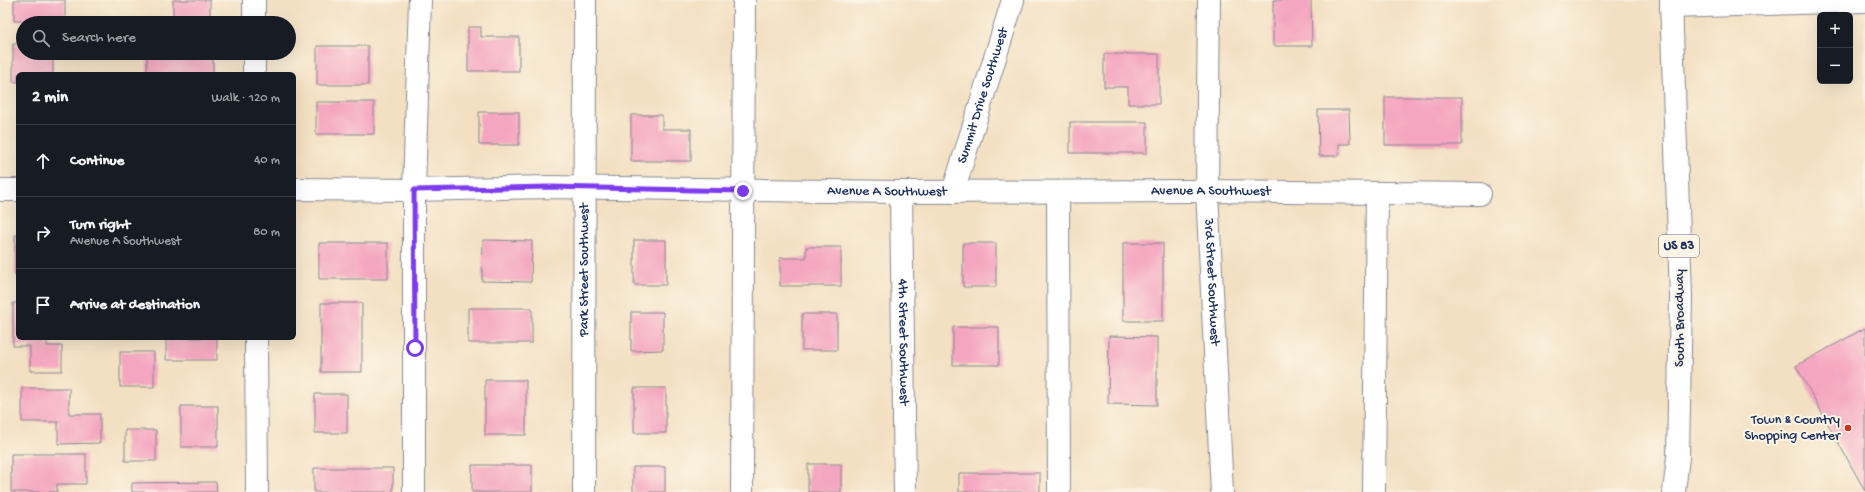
<!DOCTYPE html>
<html lang="en">
<head>
<meta charset="utf-8">
<style>
	body { margin:0; font-family:"Gochi Hand",sans-serif; background:#242831; color:#f1f3f6 }
	.controls { position:absolute; right:12px; top:12px; display:grid; overflow:hidden; border-radius:6px; box-shadow:0 4px 16px #0002 }
	.controls button { width:36px; height:36px; display:grid; place-items:center; padding:0; border:0; border-bottom:1px solid #363941; background:#171b24; color:#f1f3f6; font:20px sans-serif }
	.stop { position:absolute; width:12px; height:12px; margin:-9px; border:3px solid #7c3aed; border-radius:50%; background:#fff }
	.stop.end { background:#7c3aed; border-color:#fff; box-shadow:0 1px 4px #0008 }
	.list { margin:0; padding:0; list-style:none }
	h2 { display:flex; justify-content:space-between; align-items:center; height:52px; margin:0; padding:0 16px; font-size:17px }
	h2 small { font-size:13px; font-weight:400; color:#9ea1a6 }
	.list li { display:grid; grid-template-columns:26px 1fr auto; gap:12px; align-items:center; box-sizing:border-box; height:72px; padding:0 16px; border-top:1px solid #363941 }
	.list b { display:block; font-size:15px; white-space:nowrap }
	.list p { margin:0; font-size:13px; white-space:nowrap; color:#9ea1a6 }
	.list em { font-size:13px; font-style:normal; color:#9ea1a6 }
	.icon { flex:none; width:22px; height:22px; fill:none; stroke:currentColor; stroke-width:2; stroke-linecap:round; stroke-linejoin:round }
	.map { position:relative; flex:none; width:1865px; height:492px; overflow:hidden }
	.search { position:absolute; background:#171b24; box-shadow:0 4px 16px #0002; left:16px; top:16px; width:280px; height:44px; display:flex; align-items:center; gap:10px; box-sizing:border-box; padding:0 14px; border-radius:22px; color:#9ea1a6; font-size:15px }
	.panel { position:absolute; background:#171b24; box-shadow:0 4px 16px #0002; left:16px; top:72px; width:280px; height:268px; border-radius:6px }
	.map>svg:first-child { display:block }
	.building { fill:#f4a5c0 }
	.lines { fill:none; stroke-linecap:round; stroke-linejoin:round }
	.minor-casing { stroke:#878890; stroke-width:24 }
	.major-casing { stroke:#878890; stroke-width:24 }
	.minor { stroke:#fff; stroke-width:22 }
	.major { stroke:#fff; stroke-width:22 }
	.route { stroke:#7c3aed; stroke-width:5 }
	.poi-dot { fill:#c8321e; stroke:#fcf5e5; stroke-width:1.5 }
	.labels { text-anchor:middle; dominant-baseline:central; stroke-width:4; stroke-linejoin:round; paint-order:stroke }
	.shield { fill:#fcf5e5; stroke:#5e6a86; stroke-width:1 }
	.shield-label { font-size:13px; font-weight:bold; fill:#1b2f5e }
	.street-label { font-size:14px; fill:#1b2f5e; stroke:#fcf5e5 }
	.poi-label { font-size:14px; fill:#1b2f5e; stroke:#fcf5e5; text-anchor:end }
</style>
</head>
<body>
<div class="map">
<svg width="1865" height="492" viewBox="0 0 1865 492">
	<rect width="100%" height="100%" fill="#fcf5e5"/>
	<filter id="ink" filterUnits="userSpaceOnUse"><feTurbulence type="fractalNoise" baseFrequency=".025" numOctaves="2"/><feDisplacementMap in="SourceGraphic" scale="8" xChannelSelector="R" yChannelSelector="G"/><feConvolveMatrix kernelMatrix="1 2 1 2 8 2 1 2 1" color-interpolation-filters="sRGB"/></filter>
	<filter id="wash" filterUnits="userSpaceOnUse"><feTurbulence type="fractalNoise" baseFrequency=".012" numOctaves="4" result="noise"/><feDisplacementMap in="SourceGraphic" scale="16" xChannelSelector="R" yChannelSelector="G"/><feGaussianBlur stdDeviation="0.9" result="paint"/><feColorMatrix in="noise" values="0 0 0 0 0 0 0 0 0 0 0 0 0 0 0 0 0 1.4 0 .05"/><feComposite in="paint" operator="in"/></filter>
	<g filter="url(#wash)">
		<rect width="100%" height="100%" fill="#f3e0c3"/>
		<g id="blocks">
			<path class="building" d="M14,0H65V21H14Z
				M173,0H210V23H173Z
				M1273,0H1311L1312,46H1273Z
				M468,27H481V37H519V71H468Z
				M13,44H23V53H53V74H18V82H13Z
				M317,46H368V85H317Z
				M147,53H213V74L147,73Z
				M1104,54H1159V104H1128V87H1104Z
				M1385,97H1462V145H1385Z
				M316,102H374V134H316Z
				M1318,110H1349L1350,144H1339V156H1319Z
				M479,112H519V145H479Z
				M631,115H662V129H691V161H631Z
				M1070,122H1147V153H1070Z
				M15,235H18V275H15Z
				M483,240L532,241L531,282L482,281Z
				M634,240H666V285H634Z
				M319,243H388V279H319Z
				M963,243H996V287H963Z
				M1123,243H1163V321H1123Z
				M806,247H841V286H780V258H806Z
				M13,303H18V338H47V346H62V371H30V346H13Z
				M321,303H362V372H321Z
				M468,308H532V343H468Z
				M631,312H663V350L631,351Z
				M802,314H837V350H802Z
				M953,327H999V365H953Z
				M1865,328V491L1796,366Z
				M1109,336L1157,337V405L1108,404Z
				M166,338H217V360H166Z
				M120,352H154V387H120Z
				M485,380H526V435H485Z
				M22,388H69V414H100V443L58,444V422H22Z
				M634,388H666V433H634Z
				M315,394H347V433H315Z
				M181,406H218V447H181Z
				M125,430H156V461H125Z
				M11,454H86V484H57V492H11Z
				M808,464H841V492H808Z
				M472,465H532V492H472Z
				M633,467H665V492H633Z
				M314,468H393V492H314Z
				M959,473H1040V492H959Z
				M216,482L217,492H132V483Z"/>
		</g>
	</g>
	<g filter="url(#ink)">
		<use href="#blocks" fill-opacity="0" stroke="#878890" stroke-width="1"/>
		<g class="lines">
			<g class="minor-casing">
				<g id="minor">
					<path d="M254,0V23"/>
					<path id="s1" d="M1209,0L1207,191L1222,492"/>
					<path d="M1671,7L1865,1"/>
					<path d="M254,53V74"/>
					<path id="s2" d="M294,189L414,190L549,187L901,192L1207,191L1480,194"/>
					<path d="M0,190H18"/>
					<path id="s3" d="M901,192L905,492"/>
					<path id="s4" d="M953,192L1013,0"/>
					<path d="M1058,192L1059,492"/>
					<path d="M256,338L257,492"/>
					<path d="M414,492V190L420,0"/>
					<path id="s5" d="M584,492L585,0"/>
					<path d="M742,492L744,0"/>
					<path d="M1374,492L1377,193"/>
				</g>
			</g>
			<g class="major-casing">
				<path id="major" d="M1671,0L1681,297L1678,457L1674,492"/>
			</g>
			<use href="#minor" class="minor"/>
			<use href="#major" class="major"/>
		</g>
	</g>
	<g class="lines" filter="url(#ink)">
		<path class="route" d="M415,348L414,190L549,187L743,191"/>
	</g>
	<circle class="poi-dot" cx="1848" cy="428" r="4"/>
	<g class="labels">
		<rect class="shield" x="1659" y="235" width="40" height="22" rx="3"/>
		<g class="shield-label">
			<text x="1679" y="246">US 83</text>
		</g>
		<g class="street-label">
			<text stroke="none"><textPath href="#s4" startOffset="101">Summit Drive Southwest</textPath></text>
			<text stroke="none"><textPath href="#s2" startOffset="593">Avenue A Southwest</textPath></text>
			<text stroke="none"><textPath href="#s2" startOffset="917">Avenue A Southwest</textPath></text>
			<text stroke="none"><textPath href="#s5" startOffset="222">Park Street Southwest</textPath></text>
			<text stroke="none"><textPath href="#s1" startOffset="282">3rd Street Southwest</textPath></text>
			<text transform="translate(1680 318) rotate(-90)">South Broadway</text>
			<text stroke="none"><textPath href="#s3" startOffset="150">4th Street Southwest</textPath></text>
		</g>
		<g class="poi-label">
			<text x="1840" y="420">Town &amp; Country<tspan x="1840" dy="16">Shopping Center</tspan></text>
		</g>
	</g>
</svg>
<div class="controls">
<button>+</button>
<button>−</button>
</div>
<div class="stop" style="left:415px;top:348px"></div>
<div class="stop end" style="left:743px;top:191px"></div>
<div class="search"><svg class="icon" aria-label="search" viewBox="0 0 24 24"><circle cx="10" cy="10" r="6"/><path d="M15 15l6 6"/></svg>Search here</div>
<section class="panel">
<h2>2 min<small>Walk · 120 m</small></h2>
<ul class="list">
<li><svg class="icon" aria-label="ahead" viewBox="0 0 24 24"><path d="M12 20V5M6 11l6-6 6 6"/></svg><div><b>Continue</b></div><em>40 m</em></li>
<li><svg class="icon" aria-label="right" viewBox="0 0 24 24"><path d="M7 20v-9h11M14 6l5 5-5 5"/></svg><div><b>Turn right</b><p>Avenue A Southwest</p></div><em>80 m</em></li>
<li><svg class="icon" aria-label="arrive" viewBox="0 0 24 24"><path d="M6 21V4h12l-3 4 3 4H6"/></svg><div><b>Arrive at destination</b></div></li>
</ul>
</section>
</div>
</body>
</html>
